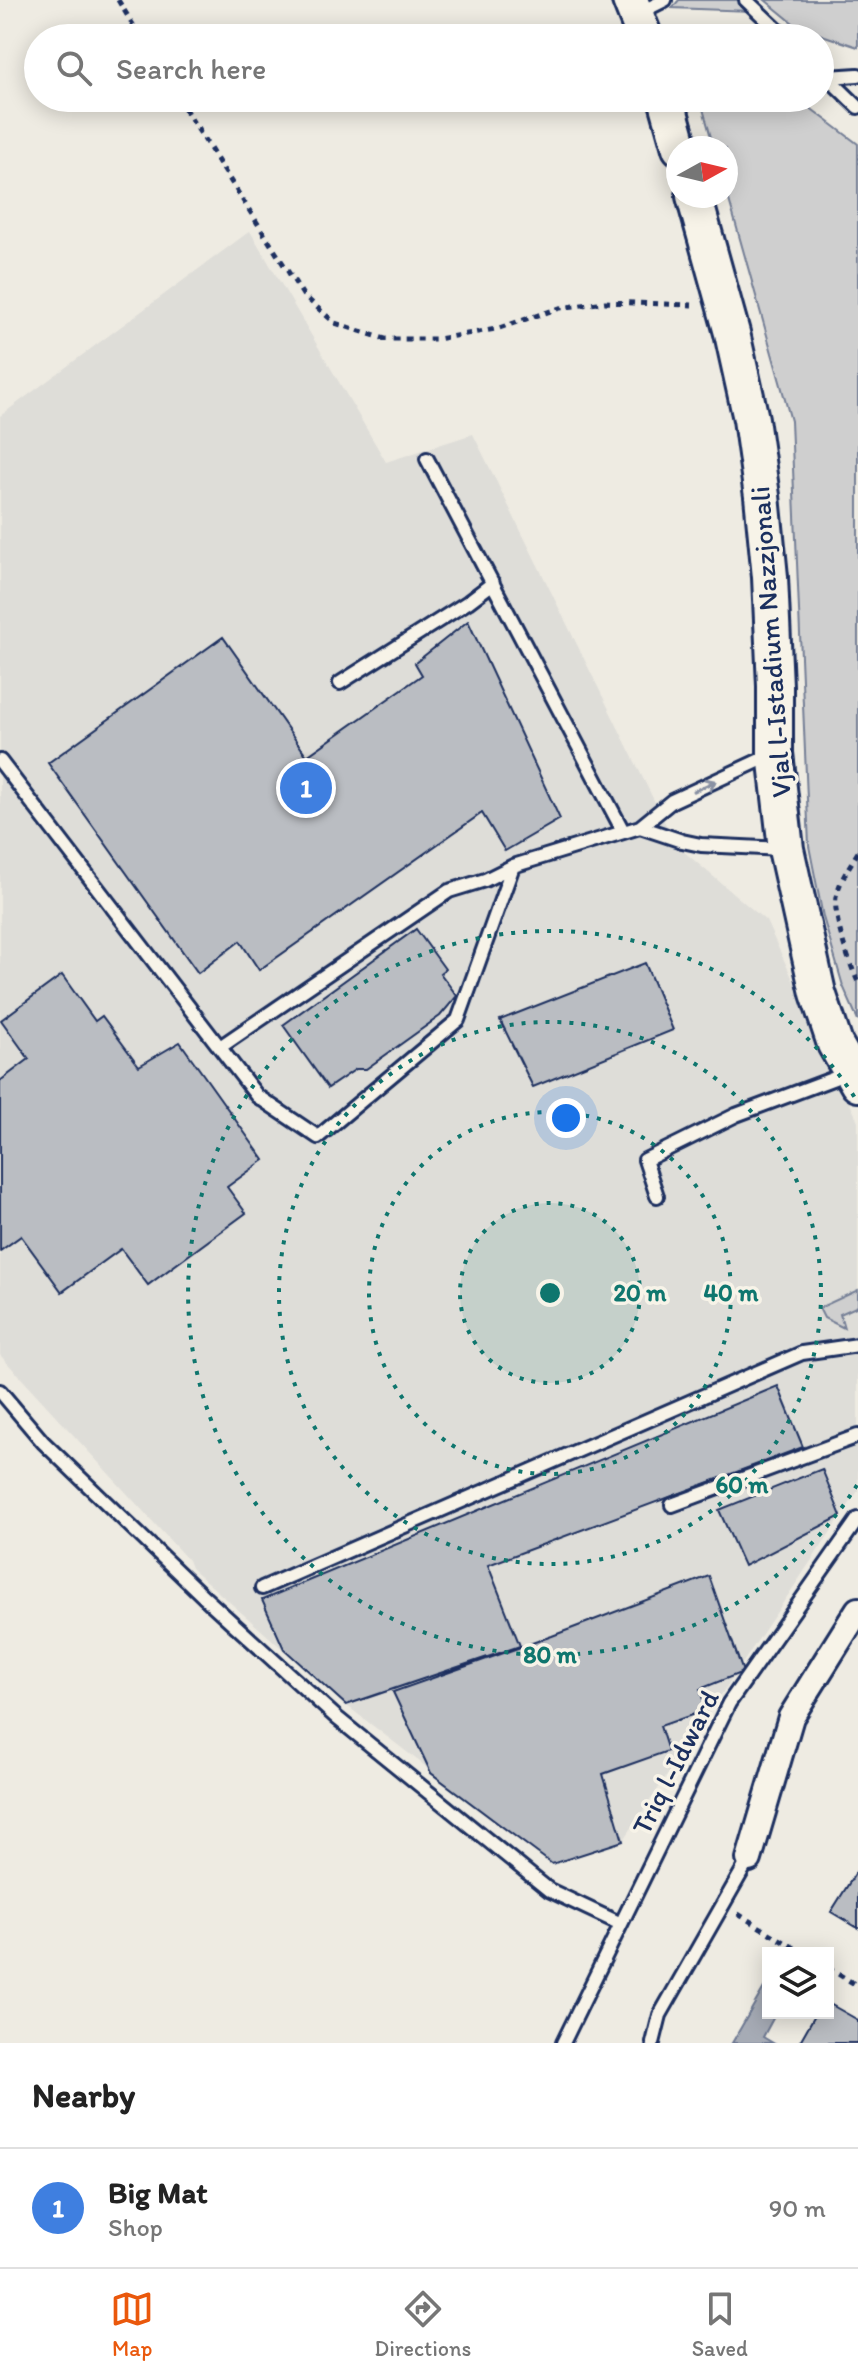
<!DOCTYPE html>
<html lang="en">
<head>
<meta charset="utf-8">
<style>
	body { margin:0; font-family:Itim,sans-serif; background:#f2f2f2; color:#222 }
	.controls { position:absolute; right:24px; bottom:24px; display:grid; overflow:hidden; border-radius:0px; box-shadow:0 4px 20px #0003 }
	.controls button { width:72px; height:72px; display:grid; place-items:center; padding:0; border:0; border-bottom:2px solid #e0e0e0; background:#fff; color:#222; font:40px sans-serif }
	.compass { position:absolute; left:666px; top:136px; width:72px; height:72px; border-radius:50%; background:#fff; box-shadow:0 4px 20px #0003; rotate:82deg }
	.you { position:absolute; left:566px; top:1118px; width:28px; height:28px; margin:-20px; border:6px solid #fff; border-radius:50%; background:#1a73e8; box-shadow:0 0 0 12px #1a73e833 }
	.badge { display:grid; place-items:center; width:52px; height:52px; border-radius:50%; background:#ea580c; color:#fff; font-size:26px; font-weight:700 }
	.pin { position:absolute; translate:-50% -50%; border:4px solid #fff; box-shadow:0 2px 8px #0006 }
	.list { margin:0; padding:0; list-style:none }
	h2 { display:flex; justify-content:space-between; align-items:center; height:104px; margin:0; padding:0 32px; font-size:34px }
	h2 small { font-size:26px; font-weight:400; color:#767676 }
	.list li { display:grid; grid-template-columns:52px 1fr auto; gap:24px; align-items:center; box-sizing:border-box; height:120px; padding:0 32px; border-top:2px solid #e0e0e0 }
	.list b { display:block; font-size:30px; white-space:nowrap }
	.list p { margin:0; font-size:26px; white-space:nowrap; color:#767676 }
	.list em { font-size:26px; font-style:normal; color:#767676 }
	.icon { flex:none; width:44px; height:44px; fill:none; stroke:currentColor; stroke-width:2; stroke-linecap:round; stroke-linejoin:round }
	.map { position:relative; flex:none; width:858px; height:2043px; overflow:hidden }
	.search { position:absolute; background:#fff; box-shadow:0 4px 20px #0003; left:24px; right:24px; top:24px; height:88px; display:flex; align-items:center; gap:20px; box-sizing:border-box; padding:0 28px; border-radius:44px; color:#767676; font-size:30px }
	.sheet { height:224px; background:#fff }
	nav { display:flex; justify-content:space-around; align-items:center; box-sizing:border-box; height:112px; border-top:2px solid #e0e0e0; background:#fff; font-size:22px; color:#767676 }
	nav a { display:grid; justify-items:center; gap:4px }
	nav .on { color:#ea580c }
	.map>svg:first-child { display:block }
	.built { fill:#deddd8 }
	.green { fill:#cfcfcf; stroke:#757f96; stroke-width:2 }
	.water { fill:#a6abb5; stroke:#6e7992; stroke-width:2 }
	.building { fill:#babdc2; stroke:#1b2f5e; stroke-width:2 }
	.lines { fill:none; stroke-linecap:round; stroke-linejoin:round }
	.service-casing { stroke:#1b2f5e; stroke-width:18 }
	.minor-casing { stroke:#1b2f5e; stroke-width:30 }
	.secondary-casing { stroke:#1b2f5e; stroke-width:40 }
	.path { stroke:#1b2f5e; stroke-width:5; stroke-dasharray:6 6; stroke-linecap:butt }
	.service { stroke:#f7f3e8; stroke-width:12 }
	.minor { stroke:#f7f3e8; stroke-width:24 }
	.secondary { stroke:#f7f3e8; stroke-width:34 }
	.oneway { stroke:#8991a3 }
	.ring { fill:none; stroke:#0f766e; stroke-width:4; stroke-dasharray:4 8 }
	.labels { text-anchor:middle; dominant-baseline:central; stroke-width:7; stroke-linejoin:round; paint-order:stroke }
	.street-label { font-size:28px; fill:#1b2f5e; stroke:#f7f3e8 }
	.centre { fill:#0f766e; stroke:#f7f3e8; stroke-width:4 }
	.ring-label { font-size:24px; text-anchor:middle; font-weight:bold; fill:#0f766e; stroke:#f7f3e8; stroke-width:7; stroke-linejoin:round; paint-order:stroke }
</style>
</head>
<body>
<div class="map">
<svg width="858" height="2043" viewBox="0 0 858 2043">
	<rect width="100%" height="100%" fill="#eeebe2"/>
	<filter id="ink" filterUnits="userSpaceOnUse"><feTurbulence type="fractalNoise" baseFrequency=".0125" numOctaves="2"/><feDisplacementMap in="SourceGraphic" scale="16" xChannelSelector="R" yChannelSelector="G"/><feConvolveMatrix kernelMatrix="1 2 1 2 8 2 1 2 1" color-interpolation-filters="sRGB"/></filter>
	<g filter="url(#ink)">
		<path class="built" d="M250,231L386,462L473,434L676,845L766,921L858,1121V1491L623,1841L552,1864L346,1705L191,1568L188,1560L0,1355V416Z"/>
		<path class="green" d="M679,0H740L750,11L672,8Z
			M765,0H858V47L798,27Z
			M700,98H797L858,144V1020L843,986L823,917L809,846L791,421L726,189V148H714Z
			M858,1290V1306L840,1314L844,1328L824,1318L819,1308Z"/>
		<path class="water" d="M765,1986L768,1988V2013H776L763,2037L773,2043H732Z"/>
		<path class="building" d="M468,621L560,819L505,851L482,813L259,970L240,941L198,973L48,763L223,637L307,756L422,675L415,663Z
			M416,929L445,969L440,973L457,996L440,1016L366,1069H356L328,1088L283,1025Z
			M645,963L673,1030L533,1087L500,1020Z
			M62,975L95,1021L102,1016L139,1066L180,1042L264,1160L227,1187L246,1213L148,1285L121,1249L62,1292L21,1236L0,1251V1081L29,1059L1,1020Z
			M778,1386L803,1447L488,1565L520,1646L346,1705L284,1649L262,1600Z
			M822,1469L841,1516L744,1566L719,1510Z
			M709,1576L743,1672L700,1689L706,1710L660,1726L668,1751L603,1774L623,1841L552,1864L431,1773L393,1692L552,1636Z
			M858,1869V1928L831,1912Z
			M828,2003L858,2020V2043H799L816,2013H828Z"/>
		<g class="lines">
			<g class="service-casing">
				<path id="service" d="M746,0L786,38
					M639,13L665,0
					M708,38H730
					M730,38L755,35L766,38
					M820,70L858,107
					M828,77L858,75
					M427,459L623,831
					M340,683L468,602L493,583
					M0,761L257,1096L318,1137L458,1020L513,866L640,827L672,801L771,755
					M640,827L682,841L701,845L782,849
					M220,1047L449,891L485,880L513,866
					M657,1196L645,1160L736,1115L848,1073
					M0,1391L43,1442L204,1597L337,1718L549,1890L621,1924
					M672,1505L858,1436
					M262,1588L802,1353L858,1345
					M563,2043L729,1703L858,1519
					M653,2043L660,2015L749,1859"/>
			</g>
			<g class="minor-casing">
				<path id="minor" d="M749,1859L791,1717L858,1610"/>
			</g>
			<g class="secondary-casing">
				<path id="secondary" d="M630,0L645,38
					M666,98L680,148
					M694,196L732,333L751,419L762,496L770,577L775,686V753L786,849L818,993L835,1044L858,1084"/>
			</g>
			<path class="path" d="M118,0L141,38
				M178,98L303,295L335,323L385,339H437L496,329L560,308L605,302L692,305
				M858,852C849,867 840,880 836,897C833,918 849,962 858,982
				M738,1914L803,1953
				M828,1968L858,1986"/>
			<use href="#service" class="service"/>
			<use href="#minor" class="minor"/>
			<use href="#secondary" class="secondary"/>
		</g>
		<defs><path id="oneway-shaft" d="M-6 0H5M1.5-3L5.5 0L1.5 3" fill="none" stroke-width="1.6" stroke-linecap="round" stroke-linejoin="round" transform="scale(2)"/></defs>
		<use class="oneway" href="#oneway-shaft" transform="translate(705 786) rotate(-25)"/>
	</g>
	<circle cx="550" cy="1293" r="90" fill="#0f766e" fill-opacity=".12"/>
	<g class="ring">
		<circle cx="550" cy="1293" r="90"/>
		<circle cx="550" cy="1293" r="181"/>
		<circle cx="550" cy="1293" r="271"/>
		<path d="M857 1485A362 362 0 1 1 857 1101"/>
	</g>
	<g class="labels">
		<g class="street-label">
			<text transform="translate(770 642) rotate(-94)">Vjal l-Istadium Nazzjonali</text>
			<text transform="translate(675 1762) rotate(-63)">Triq l-Idward</text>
		</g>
	</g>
	<circle cx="550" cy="1293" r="12" class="centre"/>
	<g class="ring-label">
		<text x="640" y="1301">20 m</text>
		<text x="731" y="1301">40 m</text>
		<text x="742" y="1493">60 m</text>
		<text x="550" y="1663">80 m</text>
	</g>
</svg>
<div class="controls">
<button><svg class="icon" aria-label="layers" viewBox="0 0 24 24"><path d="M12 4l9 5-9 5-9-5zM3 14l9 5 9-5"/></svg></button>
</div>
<svg class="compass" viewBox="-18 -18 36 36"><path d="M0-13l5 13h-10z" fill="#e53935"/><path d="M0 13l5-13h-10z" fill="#767676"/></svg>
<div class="you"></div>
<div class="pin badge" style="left:306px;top:788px;background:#3f7fe0">1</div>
<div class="search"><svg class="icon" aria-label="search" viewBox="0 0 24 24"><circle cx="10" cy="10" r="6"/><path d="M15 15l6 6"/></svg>Search here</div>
</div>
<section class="sheet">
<h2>Nearby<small></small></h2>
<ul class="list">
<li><span class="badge" style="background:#3f7fe0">1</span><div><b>Big Mat</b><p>Shop</p></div><em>90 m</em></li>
</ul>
</section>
<nav>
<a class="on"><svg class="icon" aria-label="map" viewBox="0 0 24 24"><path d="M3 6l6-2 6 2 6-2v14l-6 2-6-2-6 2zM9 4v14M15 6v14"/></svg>Map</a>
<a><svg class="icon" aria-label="directions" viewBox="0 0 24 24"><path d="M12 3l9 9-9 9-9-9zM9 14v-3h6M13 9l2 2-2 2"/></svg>Directions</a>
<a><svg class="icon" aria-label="saved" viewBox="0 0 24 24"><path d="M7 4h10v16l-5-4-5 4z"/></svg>Saved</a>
</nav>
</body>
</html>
